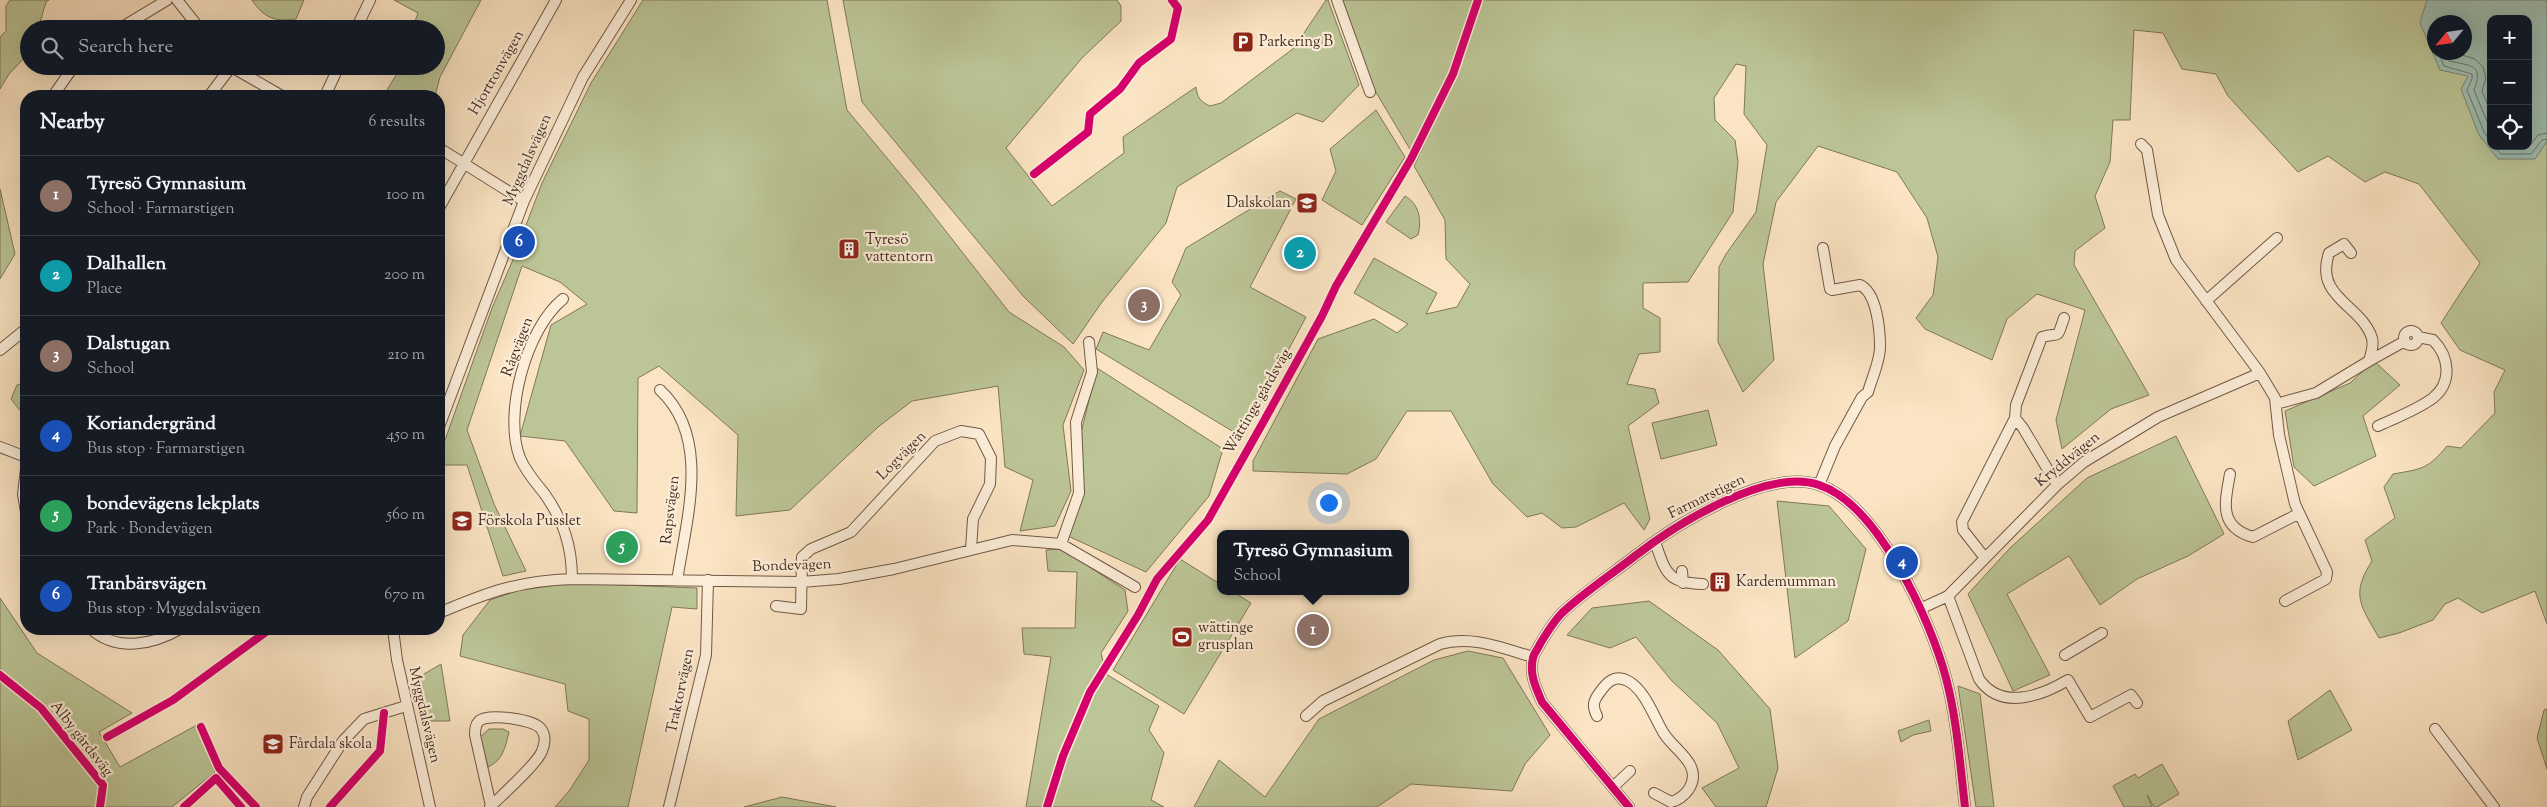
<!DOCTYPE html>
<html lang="en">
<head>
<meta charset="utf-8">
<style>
	body { margin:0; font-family:"Sorts Mill Goudy",serif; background:#242831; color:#f1f3f6 }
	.controls { position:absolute; right:15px; top:15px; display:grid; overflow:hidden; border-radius:10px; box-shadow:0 5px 20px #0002 }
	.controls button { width:45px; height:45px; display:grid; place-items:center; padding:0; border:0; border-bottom:1px solid #363941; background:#171b24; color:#f1f3f6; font:25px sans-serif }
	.compass { position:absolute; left:2427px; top:15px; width:45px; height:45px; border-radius:50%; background:#171b24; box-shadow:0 5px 20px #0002; rotate:241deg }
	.you { position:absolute; left:1328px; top:502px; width:18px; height:18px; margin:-12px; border:4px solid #fff; border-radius:50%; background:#1a73e8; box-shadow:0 0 0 8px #1a73e833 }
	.badge { display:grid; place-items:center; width:32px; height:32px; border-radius:50%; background:#0f766e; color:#fff; font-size:16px; font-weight:700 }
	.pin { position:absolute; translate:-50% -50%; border:2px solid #fff; box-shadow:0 1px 5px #0006 }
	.popup { position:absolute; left:1217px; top:530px; width:192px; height:65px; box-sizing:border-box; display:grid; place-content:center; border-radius:10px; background:#171b24; filter:drop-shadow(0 1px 4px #0005); font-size:16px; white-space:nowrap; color:#9ea1a6 }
	.popup b { font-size:19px; color:#f1f3f6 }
	.popup::after { content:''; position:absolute; left:50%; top:100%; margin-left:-10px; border:10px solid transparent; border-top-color:#171b24 }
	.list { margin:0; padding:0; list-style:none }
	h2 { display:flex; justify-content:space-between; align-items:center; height:65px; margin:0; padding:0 20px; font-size:21px }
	h2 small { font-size:16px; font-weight:400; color:#9ea1a6 }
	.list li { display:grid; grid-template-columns:32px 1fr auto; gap:15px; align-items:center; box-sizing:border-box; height:80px; padding:0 20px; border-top:1px solid #363941 }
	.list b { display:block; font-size:19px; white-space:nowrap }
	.list p { margin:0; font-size:16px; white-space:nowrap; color:#9ea1a6 }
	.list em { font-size:16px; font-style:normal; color:#9ea1a6 }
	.icon { flex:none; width:28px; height:28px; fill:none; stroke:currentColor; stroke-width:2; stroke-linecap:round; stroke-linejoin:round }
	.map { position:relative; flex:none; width:2547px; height:807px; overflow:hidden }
	.search { position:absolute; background:#171b24; box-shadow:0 5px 20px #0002; left:20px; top:20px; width:425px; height:55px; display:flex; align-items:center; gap:12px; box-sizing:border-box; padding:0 18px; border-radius:28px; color:#9ea1a6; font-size:19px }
	.panel { position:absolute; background:#171b24; box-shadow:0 5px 20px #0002; left:20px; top:90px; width:425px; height:545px; border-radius:20px }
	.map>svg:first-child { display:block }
	.green { fill:#bcc596; stroke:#80785a; fill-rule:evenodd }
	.water { fill:#9fbfb3; stroke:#7a8377; fill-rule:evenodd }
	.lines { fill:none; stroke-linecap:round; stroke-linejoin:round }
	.shore { stroke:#717468; stroke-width:1 }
	.minor-casing { stroke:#715847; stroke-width:12 }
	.minor { stroke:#fcedd8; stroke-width:10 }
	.cycleway-casing { stroke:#fcedd8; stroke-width:11 }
	.cycleway { stroke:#d6006c; stroke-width:8 }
	.labels { text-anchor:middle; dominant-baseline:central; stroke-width:4.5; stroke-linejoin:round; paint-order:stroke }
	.poi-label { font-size:15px; fill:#432a1e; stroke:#fcedd8; text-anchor:start }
	.street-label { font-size:15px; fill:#432a1e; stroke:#fcedd8 }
</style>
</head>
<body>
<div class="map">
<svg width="2547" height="807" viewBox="0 0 2547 807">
	<rect width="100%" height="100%" fill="#fbe4c3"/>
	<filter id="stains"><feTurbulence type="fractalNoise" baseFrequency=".004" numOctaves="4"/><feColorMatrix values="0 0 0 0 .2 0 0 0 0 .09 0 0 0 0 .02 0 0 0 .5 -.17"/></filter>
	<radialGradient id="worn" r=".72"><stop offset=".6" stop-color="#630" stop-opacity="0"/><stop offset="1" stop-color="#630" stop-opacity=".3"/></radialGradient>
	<path class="green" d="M10,0H49L46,2L38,29H29V53L9,74L0,89V37L6,31V6Z
		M252,0H304L296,19C275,22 264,18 252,0Z
		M394,0H481L440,77L435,96H383L402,66H436V29H412L418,13Z
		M643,0H827L847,110L916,193L1009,312L1064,347L1084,370L1063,425L1071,491L1055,526L1020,531L1033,480L1005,467L998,386L912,401L878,427L790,510L736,516L738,435L659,366L638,378L637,513L614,511L565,441L520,436L551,325L587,304L560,282L522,266L467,430L494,504L526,571L503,576L467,465H439V457L492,308L512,262L542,183L591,83Z
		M843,0H1117L1121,6V21L1082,58L1006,148L1052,206L1124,153L1123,137L1196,87C1197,98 1201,102 1210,106L1221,103L1294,48L1326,0H1328L1359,85L1323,122L1297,113L1177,187L1166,223L1102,302L1073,344L1024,297L862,102Z
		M1342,0H2547V624L2535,591L2482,613L2458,598L2445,604L2433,620L2399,633L2379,638C2361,606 2350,595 2372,561L2365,540L2395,518L2384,487L2393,474C2422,469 2428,469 2447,446L2461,448L2495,413L2494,392L2505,370L2460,350L2441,323L2480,263L2419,184L2385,172L2365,182L2328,156L2298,172L2228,96L2216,74L2182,69L2163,33L2134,30L2130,120H2113L2110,162L2095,196L2105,228L2075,251L2074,265L2149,395L2111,409L2062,449L2056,420L2085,310L2037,294L2007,319L1992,360L1925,329L1916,318L1933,295L1938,257L1927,218L1897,172L1818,146L1776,202L1763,264L1774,360L1743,392L1718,342L1719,267L1726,254L1756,212L1767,145L1744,114L1746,66L1736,64L1714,98L1715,120L1735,140L1738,162L1733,212L1688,282L1643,283V308L1660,318V352L1639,354L1627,384L1655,389L1659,403L1628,426L1650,519L1644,530L1624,503L1576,527L1562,528L1542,513L1527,517L1493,484L1451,411H1407L1376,459L1347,474L1253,471V461L1318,339L1374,319L1397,333L1408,324L1354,293L1374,258L1437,293L1426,314L1457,307L1470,284L1446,259L1445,220L1414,166L1457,74L1471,30L1464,27L1448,74L1411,151L1374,89ZM2491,19H2528V146H2491ZM2434,22H2464V52H2434Z
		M1376,110L1405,157L1362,225L1322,200L1336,171L1330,149Z
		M0,189L15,254L0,279Z
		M1280,191L1296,199L1250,287L1306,317L1242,437L1096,349L1103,332L1149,350L1181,295L1172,282L1186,248Z
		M1405,196C1419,204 1422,219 1418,235L1411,239L1386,222Z
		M2374,361L2400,385L2363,416L2376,456L2314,486L2294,467L2285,411L2350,383Z
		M1097,368L1223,449L1209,496L1146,572L1068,536L1083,492L1081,433Z
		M26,382V418L11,399L17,385Z
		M1708,410L1717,445L1661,459L1652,423Z
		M2176,436L2224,534L2188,556L2137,579L2100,605L2069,556L2007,594L2050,675L2013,691L1968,594L2010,548L2087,478Z
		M1777,501L1829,506L1866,549L1848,621L1795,658Z
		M610,534H632V560H615Z
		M1062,549L1125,590L1128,611L1101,653L1106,674L1159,706L1149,730L1164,753L1151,800L1164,807H1026L1051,657L1024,654L1022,628H1075L1077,572L1048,571L1046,550Z
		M1180,559L1220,584V591H1232L1251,603L1184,714L1113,670Z
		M573,583L697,588V609L672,607L628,807H555L569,791L589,760V719L568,711L565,684L460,656L463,635L490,600L526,588Z
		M0,598L37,653L132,713L99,732L120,767L197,725L215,772L172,807H0Z
		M1649,601L1718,650L1770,709L1778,768L1766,807H1716L1702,788L1739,768L1717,723L1671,680L1636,637L1610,648L1567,635L1592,608Z
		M1468,651L1503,658L1550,735L1525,764L1512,791L1411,784L1377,807H1194L1219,760L1265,797L1319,719L1434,660Z
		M441,664L450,721H423L414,680Z
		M1958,686L1980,694L1994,807H1976Z
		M2330,690L2352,730L2298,760L2288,721Z
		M2547,709V769L2537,738L2544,710Z
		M1929,720L1931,731L1913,735L1901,742L1898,731Z
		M489,729H503L509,732C505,748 503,760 488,767L480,737Z
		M2162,764L2179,794L2157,807H2154L2147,795L2152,807H2124L2113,786L2135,774L2138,778Z
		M782,797L836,807H744Z"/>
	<path class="water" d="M2427,0H2547V141L2535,159H2498L2479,135L2461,89L2468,76L2440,70L2420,23ZM2491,19H2528V146H2491ZM2434,22H2464V52H2434Z"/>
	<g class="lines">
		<path class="shore" d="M2438,52L2444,66L2472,74V79L2467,90L2484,132L2491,142
			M2445,52L2449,61C2471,66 2484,64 2474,90L2491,131
			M2453,52L2475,59L2483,67L2486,78L2482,91L2491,113
			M2494,146L2501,154H2531L2542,140L2547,139
			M2502,146L2528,148L2538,135L2547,133"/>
		<g class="minor-casing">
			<path id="minor" d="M177,0L200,29
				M1337,0L1370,92
				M119,29L167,0
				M356,29L370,0
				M230,66L282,96
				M53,96L74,66
				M209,96L231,67
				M325,96L339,66
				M2141,144L2147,150L2158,215L2176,260L2260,373L2275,398L2279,435L2295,504L2327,572L2326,579L2285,601
				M439,148L524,201
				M439,208L556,0
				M563,299C526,329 503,414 520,458C526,472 535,482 544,493C563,520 572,545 572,579
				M2206,301L2277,238
				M2404 338a7 7 0 1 1 14 0a7 7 0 1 1-14 0Z
				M0,350L26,329
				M2369,361L2405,341
				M660,390C712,438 686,520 677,581
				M2276,404L2316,393L2369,361C2371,354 2374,346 2372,338C2361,304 2314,298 2329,253L2344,244L2351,253
				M2015,418L2023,428L2057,485
				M2378,426C2395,418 2417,410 2433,398C2453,382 2449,356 2433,340L2418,337
				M439,427L524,201L583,77L631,0
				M0,447L26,457
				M26,469L23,494L26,512
				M2230,474C2225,502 2218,527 2253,537L2298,514
				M1819,485L1835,446L1862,397L1868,392C1872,378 1880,361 1880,347C1880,330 1877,293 1860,285L1832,290L1830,289L1823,248
				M1655,542C1666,573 1667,583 1703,584
				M1061,544L1079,493L1076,422L1092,372L1089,342
				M1985,558L1963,530L1962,522L2015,418L2016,405L2042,337C2061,332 2056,341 2064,318
				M1682,571L1683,583
				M1948,596L1979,679C2001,711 2041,696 2068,680L2090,717L2131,695L2137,703
				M776,606L801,609L802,557L811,549L851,532L935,441L961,431L979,434L991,458L990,484L973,519L971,549
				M1922,608L1948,596L2057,485L2084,462L2158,417L2260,373
				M439,613C488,592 518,581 572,579L801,582L839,579L894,569L1012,540L1061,544L1135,587
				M91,629C117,652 152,645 180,629
				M393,629L397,660L430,807
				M2065,655L2102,633
				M1306,716L1323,701L1440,644C1471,635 1502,648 1533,657
				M1597,716C1592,706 1593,701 1600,692C1607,682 1615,674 1628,681C1645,690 1654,717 1663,732C1673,750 1704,764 1689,789C1684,796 1679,800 1671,802L1654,793
				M2435,729L2494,807
				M1613,787L1630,771
				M304,807L307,797L343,741L364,719L406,706
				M490,807C501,796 538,763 542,751C545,744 546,735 541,729C534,719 488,713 479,721C475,725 475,730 475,735L491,806
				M669,807L706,655L708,580
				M1629,807L1542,702C1536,688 1529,674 1533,658C1534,653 1538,649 1540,644C1546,634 1554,621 1562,613C1583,593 1612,574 1635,556C1675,525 1767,467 1819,485C1878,504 1931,621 1946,678C1957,720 1960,764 1965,807"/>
		</g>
		<use href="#minor" class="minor"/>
		<g class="cycleway-casing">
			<path id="cycleway" d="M1034,174L1088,132L1090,114L1120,89L1139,63L1171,39L1178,8L1172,0
				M0,675L41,708L103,785L100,807
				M201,727L219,768L256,807
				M107,737L173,700L270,629
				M184,807L216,778L241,807
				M330,807L380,751L384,713
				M1047,807L1063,756L1090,692L1138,615L1157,579L1208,520L1265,419L1322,316L1336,286L1411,159L1453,74L1478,0
				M1629,807L1542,702C1536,688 1529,674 1533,658C1534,653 1538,649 1540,644C1546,634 1554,621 1562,613C1583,593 1612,574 1635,556C1675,525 1767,467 1819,485C1878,504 1931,621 1946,678C1957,720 1960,764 1965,807"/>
		</g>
		<use href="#cycleway" class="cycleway"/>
	</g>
	<defs>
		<g id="parking-square" transform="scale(1.125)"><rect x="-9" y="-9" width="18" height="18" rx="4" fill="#8f2418" stroke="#fcedd8"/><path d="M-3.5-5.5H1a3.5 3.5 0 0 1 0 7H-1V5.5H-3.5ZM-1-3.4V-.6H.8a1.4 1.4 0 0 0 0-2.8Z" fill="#fff"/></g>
		<g id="school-square" transform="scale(1.125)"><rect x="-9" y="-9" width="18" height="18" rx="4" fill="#8f2418" stroke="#fcedd8"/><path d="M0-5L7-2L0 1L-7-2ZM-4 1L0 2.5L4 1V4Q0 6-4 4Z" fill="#fff"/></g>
		<g id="building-square" transform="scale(1.125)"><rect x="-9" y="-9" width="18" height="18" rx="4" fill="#8f2418" stroke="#fcedd8"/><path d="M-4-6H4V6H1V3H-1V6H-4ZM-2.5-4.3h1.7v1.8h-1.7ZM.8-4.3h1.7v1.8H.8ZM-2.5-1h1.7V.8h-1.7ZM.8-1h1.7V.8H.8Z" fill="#fff"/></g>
		<g id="stadium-square" transform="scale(1.125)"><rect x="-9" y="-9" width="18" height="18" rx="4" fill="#8f2418" stroke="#fcedd8"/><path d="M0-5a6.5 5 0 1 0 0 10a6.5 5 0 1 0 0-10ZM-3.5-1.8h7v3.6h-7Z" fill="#fff"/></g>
	</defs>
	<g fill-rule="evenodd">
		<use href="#parking-square" x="1243" y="42"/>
		<use href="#school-square" x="1307" y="203"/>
		<use href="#building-square" x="849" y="249"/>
		<use href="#school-square" x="462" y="521"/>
		<use href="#building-square" x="1720" y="582"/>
		<use href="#stadium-square" x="1182" y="637"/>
		<use href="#school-square" x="273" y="744"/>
	</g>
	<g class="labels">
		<g class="poi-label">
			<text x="1259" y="42">Parkering B</text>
			<text x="1291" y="203" text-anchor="end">Dalskolan</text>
			<text x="865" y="240">Tyresö<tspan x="865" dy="17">vattentorn</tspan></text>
			<text x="478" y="521">Förskola Pusslet</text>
			<text x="1736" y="582">Kardemumman</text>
			<text x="1198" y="628">wättinge<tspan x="1198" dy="17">grusplan</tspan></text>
			<text x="289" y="744">Fårdala skola</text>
		</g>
		<g class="street-label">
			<text transform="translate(497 73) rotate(-60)">Hjortronvägen</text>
			<text transform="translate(528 160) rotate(-66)">Myggdalsvägen</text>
			<text transform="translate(518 347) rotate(-69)">Rågvägen</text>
			<text transform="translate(1258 402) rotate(-60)">Wättinge gårdsväg</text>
			<text transform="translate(902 456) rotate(-45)">Logvägen</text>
			<text transform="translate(2068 460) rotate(-39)">Kryddvägen</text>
			<text transform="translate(1707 497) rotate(-26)">Farmarstigen</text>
			<text transform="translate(671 510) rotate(-83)">Rapsvägen</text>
			<text transform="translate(792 566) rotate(-2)">Bondevägen</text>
			<text transform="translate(681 691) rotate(-78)">Traktorvägen</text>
			<text transform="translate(424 715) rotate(77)">Myggdalsvägen</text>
			<text transform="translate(81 739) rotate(52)">Alby gårdsväg</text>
		</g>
	</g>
	<rect width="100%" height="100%" filter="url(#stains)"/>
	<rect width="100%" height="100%" fill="url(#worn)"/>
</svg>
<div class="controls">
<button>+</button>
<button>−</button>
<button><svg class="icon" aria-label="locate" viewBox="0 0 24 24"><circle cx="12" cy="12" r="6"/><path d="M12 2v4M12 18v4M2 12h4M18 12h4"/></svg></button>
</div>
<svg class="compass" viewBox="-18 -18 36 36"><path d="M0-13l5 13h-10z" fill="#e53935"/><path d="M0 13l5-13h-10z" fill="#9ea1a6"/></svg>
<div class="you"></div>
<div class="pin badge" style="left:1313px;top:630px;background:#8d6e63">1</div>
<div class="popup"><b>Tyresö Gymnasium</b>School</div>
<div class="pin badge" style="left:1300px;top:253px;background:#0f9aa8">2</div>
<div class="pin badge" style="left:1144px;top:305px;background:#8d6e63">3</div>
<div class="pin badge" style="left:1902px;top:562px;background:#1a4fb4">4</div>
<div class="pin badge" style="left:622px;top:547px;background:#2e9e5b">5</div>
<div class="pin badge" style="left:519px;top:242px;background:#1a4fb4">6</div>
<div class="search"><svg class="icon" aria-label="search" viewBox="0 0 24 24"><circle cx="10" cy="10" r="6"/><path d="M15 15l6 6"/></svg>Search here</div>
<section class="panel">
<h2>Nearby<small>6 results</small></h2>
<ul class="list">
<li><span class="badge" style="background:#8d6e63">1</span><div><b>Tyresö Gymnasium</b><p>School · Farmarstigen</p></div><em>100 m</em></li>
<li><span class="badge" style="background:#0f9aa8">2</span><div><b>Dalhallen</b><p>Place</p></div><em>200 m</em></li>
<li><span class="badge" style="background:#8d6e63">3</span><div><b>Dalstugan</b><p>School</p></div><em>210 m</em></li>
<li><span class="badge" style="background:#1a4fb4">4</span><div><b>Koriandergränd</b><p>Bus stop · Farmarstigen</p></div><em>450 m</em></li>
<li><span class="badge" style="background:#2e9e5b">5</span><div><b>bondevägens lekplats</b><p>Park · Bondevägen</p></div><em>560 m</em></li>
<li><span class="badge" style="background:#1a4fb4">6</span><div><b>Tranbärsvägen</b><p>Bus stop · Myggdalsvägen</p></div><em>670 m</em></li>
</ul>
</section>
</div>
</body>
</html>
